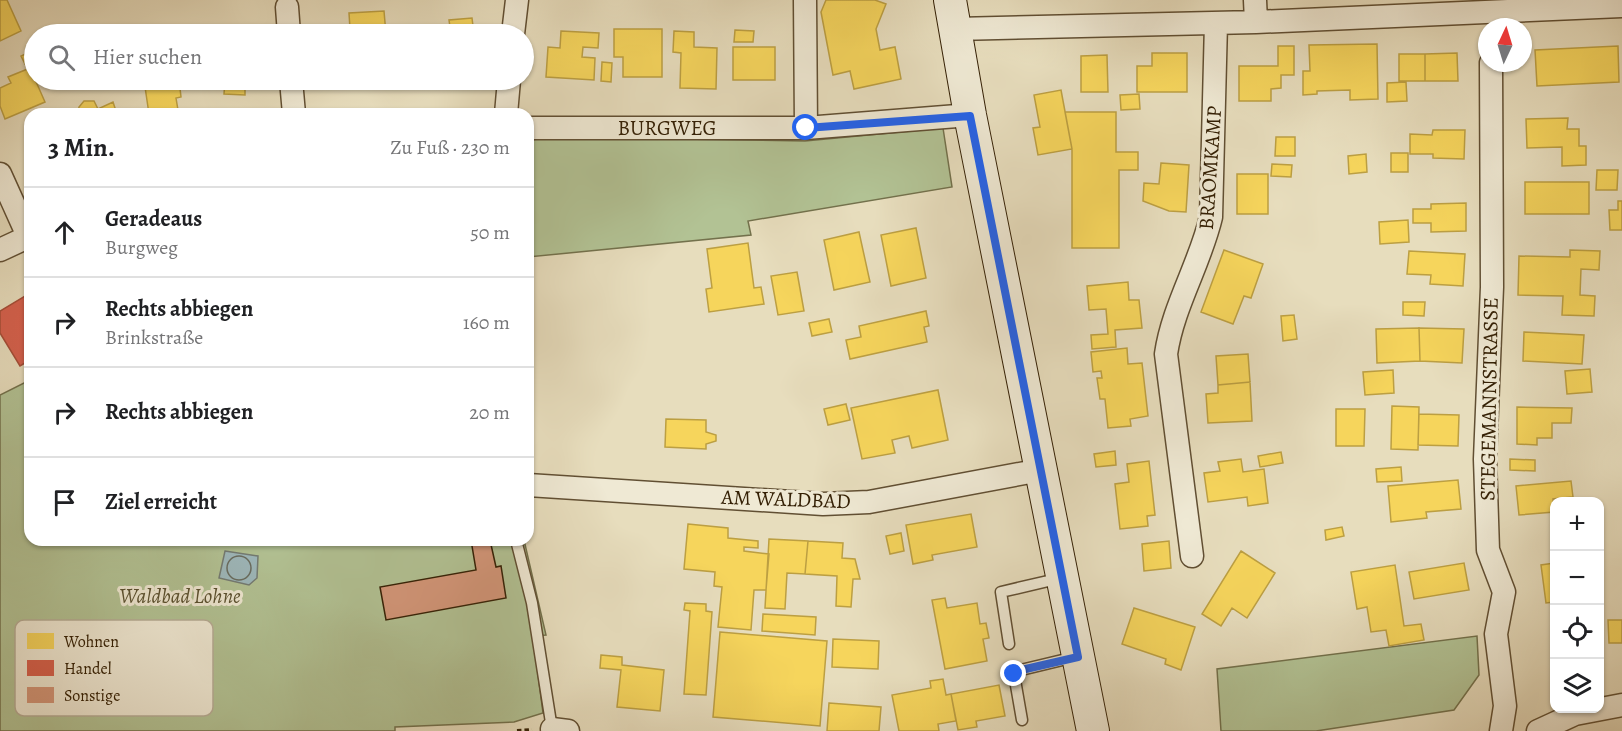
<!DOCTYPE html>
<html lang="de">
<head>
<meta charset="utf-8">
<style>
	body { margin:0; font-family:Alegreya,serif; background:#f6f6f6; color:#202124 }
	.controls { position:absolute; right:18px; bottom:18px; display:grid; overflow:hidden; border-radius:12px; box-shadow:0 2px 4px #0004 }
	.controls button { width:54px; height:54px; display:grid; place-items:center; padding:0; border:0; border-bottom:2px solid #e0e0e0; background:#fff; color:#202124; font:30px sans-serif }
	.compass { position:absolute; left:1478px; top:18px; width:54px; height:54px; border-radius:50%; background:#fff; box-shadow:0 2px 4px #0004; rotate:4deg }
	.stop { position:absolute; width:18px; height:18px; margin:-14px; border:4px solid #2563eb; border-radius:50%; background:#fff }
	.stop.end { background:#2563eb; border-color:#fff; box-shadow:0 2px 6px #0008 }
	.list { margin:0; padding:0; list-style:none }
	h2 { display:flex; justify-content:space-between; align-items:center; height:78px; margin:0; padding:0 24px; font-size:26px }
	h2 small { font-size:20px; font-weight:400; color:#757577 }
	.list li { display:grid; grid-template-columns:39px 1fr auto; gap:18px; align-items:center; box-sizing:border-box; height:90px; padding:0 24px; border-top:2px solid #e0e0e0 }
	.list b { display:block; font-size:22px; white-space:nowrap }
	.list p { margin:0; font-size:20px; white-space:nowrap; color:#757577 }
	.list em { font-size:20px; font-style:normal; color:#757577 }
	.icon { flex:none; width:33px; height:33px; fill:none; stroke:currentColor; stroke-width:2; stroke-linecap:round; stroke-linejoin:round }
	.map { position:relative; flex:none; width:1622px; height:731px; overflow:hidden }
	.search { position:absolute; background:#fff; box-shadow:0 2px 4px #0004; left:24px; top:24px; width:510px; height:66px; display:flex; align-items:center; gap:15px; box-sizing:border-box; padding:0 21px; border-radius:33px; color:#757577; font-size:22px }
	.panel { position:absolute; background:#fff; box-shadow:0 2px 4px #0004; left:24px; top:108px; width:510px; height:438px; border-radius:18px }
	.map>svg:first-child { display:block }
	.green { fill:#b2c294; stroke:#73714c; stroke-width:1.5 }
	.water { fill:#9db8bc; stroke:#737b73; stroke-width:1.5 }
	.homes { fill:#f6d55c; stroke:#bc9f42; stroke-width:1.5 }
	.shops { fill:#d6604d; stroke:#a54d37; stroke-width:1.5 }
	.lines { fill:none; stroke-linecap:round; stroke-linejoin:round }
	.shore { stroke:#686c60; stroke-width:1.5 }
	.building { fill:#d39679; stroke:#342005; stroke-width:1.5 }
	.lane-casing { stroke:#614f33; stroke-width:13 }
	.street-casing { stroke:#614f33; stroke-width:25 }
	.secondary-casing { stroke:#342005; stroke-width:34 }
	.path { stroke:#342005; stroke-width:4; stroke-dasharray:4.5 3; stroke-linecap:butt }
	.lane { stroke:#efe9d4; stroke-width:10 }
	.street { stroke:#efe9d4; stroke-width:22 }
	.secondary { stroke:#efe9d4; stroke-width:32 }
	.route { stroke:#2563eb; stroke-width:8 }
	.labels { text-anchor:middle; dominant-baseline:central; stroke-width:6; stroke-linejoin:round; paint-order:stroke }
	.street-label { font-size:21px; fill:#342005; stroke:#efe9d4 }
	.park-label { font-size:21px; font-style:italic; fill:#5a5130; stroke:#efe9d4 }
	.key { fill:#efe9d4; stroke:#b7ad96; stroke-width:1.5 }
	.key-label { font-size:16px; fill:#342005 }
</style>
</head>
<body>
<div class="map">
<svg width="1622" height="731" viewBox="0 0 1622 731">
	<rect width="100%" height="100%" fill="#e7ddbd"/>
	<filter id="stains"><feTurbulence type="fractalNoise" baseFrequency=".00333" numOctaves="4"/><feColorMatrix values="0 0 0 0 .2 0 0 0 0 .09 0 0 0 0 .02 0 0 0 .5 -.17"/></filter>
	<radialGradient id="worn" r=".72"><stop offset=".6" stop-color="#630" stop-opacity="0"/><stop offset="1" stop-color="#630" stop-opacity=".3"/></radialGradient>
	<path class="green" d="M943,128L952,187L748,221L751,235L528,257V141L545,137L805,141Z
		M30,380V540H524L546,635L533,636L543,713L514,722L395,727V731H0V395Z
		M1477,636L1479,675L1454,710L1316,731H1221L1217,669Z"/>
	<path class="water" d="M225,551L258,556L257,578L249,585L219,578Z"/>
	<path class="homes" d="M0,0H7L21,31L0,41Z
		M826,0H875L886,4L876,29L880,50L895,47L901,79L854,89L850,71L833,75L821,12Z
		M384,11L386,34H316V31L350,29L349,13Z
		M472,18L474,34H451L449,20Z
		M180,29L181,34H166V31Z
		M614,29H662V77H623V57H614Z
		M735,30L754,31L753,42H734Z
		M561,31L599,33L598,48L583,47L582,57L595,58L594,80L546,77L548,47L560,48Z
		M674,31L694,32V47L717,48L716,89L680,88L681,53L673,52Z
		M1377,44L1378,99L1350,100V90L1317,91V94L1303,95V71H1310L1309,45Z
		M1278,46H1294V75H1281V88L1271,89V101H1239V66H1278Z
		M1618,46L1619,82L1537,86L1535,50Z
		M733,47H775V80H733Z
		M34,50V59L25,64L21,56Z
		M1152,53H1187V92H1137V66H1152Z
		M1457,53L1458,81H1425V54Z
		M1399,54H1425V81H1399Z
		M1107,55L1108,92H1081V56Z
		M602,62L612,63L611,82L601,81Z
		M30,68L45,102L5,119L0,106V88L11,83L8,77Z
		M144,80H179L181,97L176,98L178,110L149,114Z
		M225,80H266V88H245V95L224,94Z
		M427,80H483V84L428,88Z
		M1406,82L1407,101L1387,102V83Z
		M1061,90L1072,149L1038,155L1033,128L1040,127L1034,95Z
		M1139,94L1140,109L1121,110L1120,95Z
		M84,101H94L98,109L113,102L117,114H78L79,107Z
		M1065,112H1116V152H1138V170H1119V248H1072V149Z
		M1568,118L1567,129H1579V146H1586V165L1562,166V147L1527,148L1526,119Z
		M1433,130H1465L1464,159L1433,158V154H1410V134L1432,135Z
		M1276,137H1295V156H1275Z
		M1391,153H1408V172H1391Z
		M1366,154L1367,172L1349,174L1348,156Z
		M1161,163L1189,165L1186,212L1169,211L1143,201L1144,183L1159,184Z
		M1272,164L1292,165L1291,177L1271,176Z
		M1597,170H1618L1617,190H1596Z
		M1237,174H1268V214H1237Z
		M1525,182H1589V214H1525Z
		M1618,201H1622V230H1610L1609,210H1618Z
		M1466,203V231L1431,232V223H1413V209H1431V204Z
		M1408,220L1409,242L1380,244L1379,222Z
		M916,228L926,278L891,286L881,235Z
		M859,232L870,282L834,290L824,240Z
		M748,243L754,288L761,287L764,304L709,312L706,289L712,288L707,249Z
		M1224,250L1263,264L1251,298L1244,296L1233,324L1201,312Z
		M1570,250L1600,251L1599,270L1581,269L1580,295L1595,296L1594,316L1562,315L1563,296L1518,295L1519,256L1570,257Z
		M1409,251L1465,254L1463,286L1430,284L1431,275L1407,274Z
		M797,272L804,311L778,315L771,276Z
		M1128,282L1129,300H1139L1142,328L1115,330L1116,347L1092,349L1091,335L1108,334L1106,309L1089,310L1087,286Z
		M1403,302H1425L1424,316L1403,315Z
		M926,311L929,326L924,327L927,342L850,359L846,340L861,337L859,326Z
		M1294,315L1297,339L1283,341L1281,316Z
		M829,319L832,332L812,336L809,323Z
		M1419,328L1464,329L1462,363L1420,361Z
		M1419,328L1420,361L1377,363L1376,329Z
		M1524,332L1584,335L1582,364L1523,361Z
		M1127,348L1128,364L1142,363L1148,416L1130,419L1131,426L1108,428L1105,399H1100L1097,378H1102L1101,371L1093,372L1091,352Z
		M1248,354L1250,382L1218,385L1216,356Z
		M1590,369L1592,392L1567,394L1565,371Z
		M1393,370L1394,393L1365,395L1363,372Z
		M1250,382L1252,421L1208,423L1206,394L1218,393V385Z
		M938,390L948,440L912,448L909,436L892,440L895,453L862,459L851,408Z
		M846,404L850,420L828,425L824,409Z
		M1392,406L1419,407L1418,450L1391,449Z
		M1517,407L1572,408L1571,423H1552V438H1537V445L1517,444Z
		M1336,409H1365L1364,446H1336Z
		M1419,414L1459,415L1458,446L1418,445Z
		M666,419L706,420V432L716,435V441L706,444V449L665,447Z
		M1115,451L1116,465L1096,467L1094,454Z
		M1281,452L1283,463L1260,467L1258,456Z
		M1241,459L1243,472L1264,469L1268,503L1248,506L1247,497L1208,502L1204,473L1220,471L1218,462Z
		M1510,459L1535,460V471L1510,470Z
		M1149,461L1155,515L1147,516L1148,526L1120,529L1115,484L1129,482L1127,464Z
		M1401,467L1402,481L1377,482L1376,469Z
		M1458,480L1461,509L1426,512L1427,518L1391,522L1388,486Z
		M1571,481L1573,497L1553,499L1554,512L1519,515L1516,486Z
		M971,514L977,547L932,555L933,560L913,564L906,525Z
		M688,524L728,528V538L758,541V548L744,547V551L769,554L766,590H754L751,630L718,627L722,587L714,586L715,572L684,569Z
		M1342,527L1344,536L1326,540L1325,530Z
		M901,533L904,551L890,554L886,536Z
		M769,539L808,541L805,574L787,573L785,609L765,608Z
		M808,541L843,543L842,558L855,559L860,579H853L851,607L836,606L837,576L805,574Z
		M1169,541L1171,568L1144,571L1142,544Z
		M1241,551L1275,573L1247,618L1232,608L1221,626L1202,614Z
		M1464,563L1469,590L1414,599L1409,572Z
		M1554,563V602L1546,603L1541,565Z
		M1395,565L1404,626L1421,624L1424,640L1389,646L1386,630L1371,632L1367,607L1357,609L1351,572Z
		M945,598L947,608L977,603L980,624L986,623L989,638L983,639L987,661L945,669L932,600Z
		M685,603L706,604V611L712,612L706,695L684,694L690,611L684,610Z
		M1134,608L1195,627L1181,670L1165,664L1166,659L1122,644Z
		M763,614L816,617L815,635L762,631Z
		M1608,620H1622V643H1609Z
		M720,632L827,641L820,726L713,717Z
		M833,639L879,641L878,669L832,667Z
		M601,655L622,657V665L664,670L660,711L617,707L621,670L600,668Z
		M943,679L946,695L951,694L956,721L938,724L939,731H899L892,695L931,688L930,681Z
		M999,685L1005,716L976,721L977,727L958,730L951,694Z
		M829,703L881,707L879,731H827Z"/>
	<path class="shops" d="M30,293V360L20,366L0,333V311Z"/>
	<g class="lines">
		<path class="shore" d="M227 568a12 12 0 1 1 24 0a12 12 0 1 1-24 0Z"/>
	</g>
	<path class="building" d="M471,540H490L496,567L501,566L506,598L386,620L380,587L476,570Z"/>
	<g class="lines">
		<g class="lane-casing">
			<path id="lane" d="M516,540L532,603L552,729
				M1009,644L1001,592L1061,578
				M1022,720L1014,674L1017,671L1075,657"/>
		</g>
		<g class="street-casing">
			<path id="street" d="M805,0L806,128
				M1255,0L1256,22
				M287,7L289,34
				M956,29L1256,22L1622,6
				M513,34L517,0
				M1491,63L1492,287L1485,459L1488,550L1504,592L1496,634L1505,706L1501,731
				M291,80L294,114
				M506,114L509,80
				M528,128H806L970,115
				M0,174L28,236
				M0,250L30,236
				M528,485L823,504L869,502L1041,470
				M1192,556L1166,354C1173,306 1200,264 1211,217L1216,23
				M552,729L568,731
				M1538,731L1575,714L1622,705"/>
		</g>
		<g class="secondary-casing">
			<path id="secondary" d="M950,0L970,115L1093,731"/>
		</g>
		<path class="path" d="M517,731L532,730"/>
		<use href="#lane" class="lane"/>
		<use href="#street" class="street"/>
		<use href="#secondary" class="secondary"/>
	</g>
	<g class="lines">
		<path class="route" d="M806,128L970,116L1078,657L1017,671L1014,674"/>
	</g>
	<g class="labels">
		<g class="street-label">
			<text x="667" y="128">BURGWEG</text>
			<text transform="translate(1210 168) rotate(-86)">BRAOMKAMP</text>
			<text transform="translate(1489 399) rotate(-89)">STEGEMANNSTRASSE</text>
			<text transform="translate(786 499) rotate(2)">AM WALDBAD</text>
		</g>
		<g class="park-label">
			<text x="180" y="596">Waldbad Lohne</text>
		</g>
	</g>
	<rect x="15" y="620" width="198" height="96" rx="9" class="key"/>
	<rect x="27" y="633" width="27" height="16" fill="#f6d55c"/>
	<rect x="27" y="660" width="27" height="16" fill="#d6604d"/>
	<rect x="27" y="687" width="27" height="16" fill="#d39679"/>
	<g class="key-label">
		<text x="64" y="647">Wohnen</text>
		<text x="64" y="674">Handel</text>
		<text x="64" y="701">Sonstige</text>
	</g>
	<rect width="100%" height="100%" filter="url(#stains)"/>
	<rect width="100%" height="100%" fill="url(#worn)"/>
</svg>
<div class="controls">
<button>+</button>
<button>−</button>
<button><svg class="icon" aria-label="locate" viewBox="0 0 24 24"><circle cx="12" cy="12" r="6"/><path d="M12 2v4M12 18v4M2 12h4M18 12h4"/></svg></button>
<button><svg class="icon" aria-label="layers" viewBox="0 0 24 24"><path d="M12 4l9 5-9 5-9-5zM3 14l9 5 9-5"/></svg></button>
</div>
<svg class="compass" viewBox="-18 -18 36 36"><path d="M0-13l5 13h-10z" fill="#e53935"/><path d="M0 13l5-13h-10z" fill="#757577"/></svg>
<div class="stop" style="left:806px;top:128px"></div>
<div class="stop end" style="left:1014px;top:674px"></div>
<div class="search"><svg class="icon" aria-label="search" viewBox="0 0 24 24"><circle cx="10" cy="10" r="6"/><path d="M15 15l6 6"/></svg>Hier suchen</div>
<section class="panel">
<h2>3 Min.<small>Zu Fuß · 230 m</small></h2>
<ul class="list">
<li><svg class="icon" aria-label="ahead" viewBox="0 0 24 24"><path d="M12 20V5M6 11l6-6 6 6"/></svg><div><b>Geradeaus</b><p>Burgweg</p></div><em>50 m</em></li>
<li><svg class="icon" aria-label="right" viewBox="0 0 24 24"><path d="M7 20v-9h11M14 6l5 5-5 5"/></svg><div><b>Rechts abbiegen</b><p>Brinkstraße</p></div><em>160 m</em></li>
<li><svg class="icon" aria-label="right" viewBox="0 0 24 24"><path d="M7 20v-9h11M14 6l5 5-5 5"/></svg><div><b>Rechts abbiegen</b></div><em>20 m</em></li>
<li><svg class="icon" aria-label="arrive" viewBox="0 0 24 24"><path d="M6 21V4h12l-3 4 3 4H6"/></svg><div><b>Ziel erreicht</b></div></li>
</ul>
</section>
</div>
</body>
</html>
